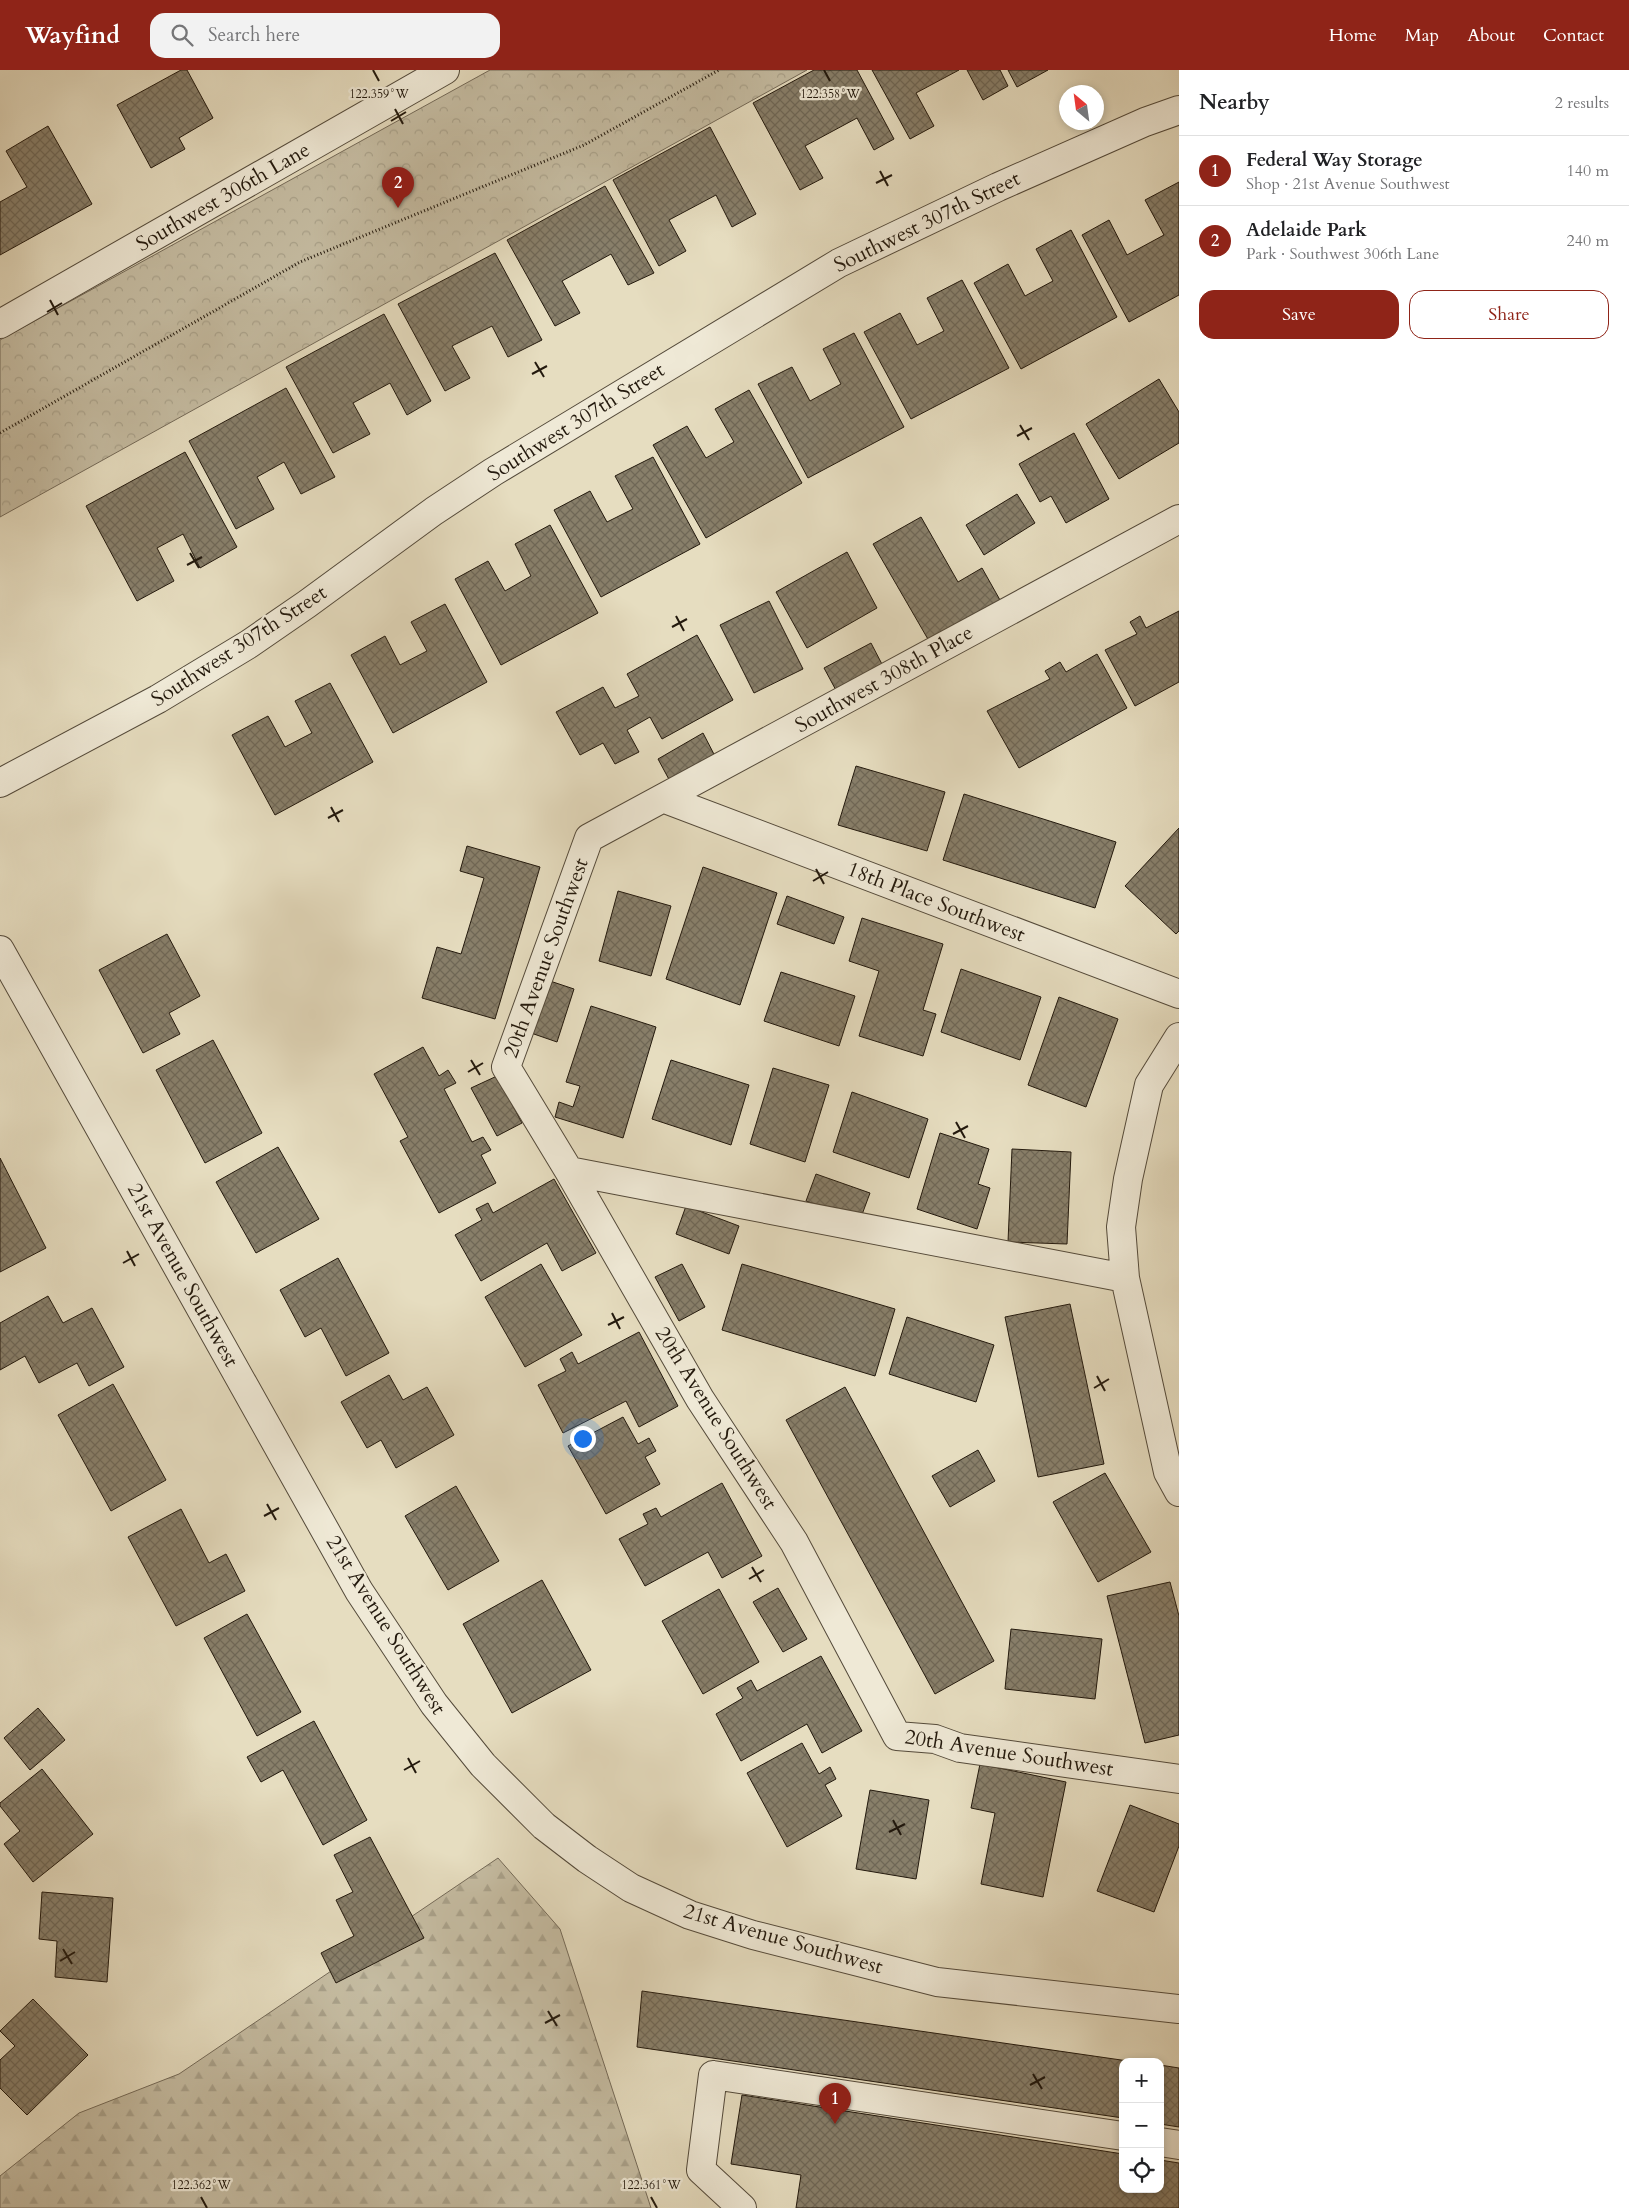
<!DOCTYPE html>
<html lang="en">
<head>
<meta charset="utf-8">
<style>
	body { margin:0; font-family:Cardo,serif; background:#f2f2f2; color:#202124 }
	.controls { position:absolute; right:15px; bottom:15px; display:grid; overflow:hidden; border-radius:10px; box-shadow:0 2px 8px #0003 }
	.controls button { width:45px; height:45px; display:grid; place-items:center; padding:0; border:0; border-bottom:1px solid #e0e0e0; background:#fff; color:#202124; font:25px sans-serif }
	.compass { position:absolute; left:1059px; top:15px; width:45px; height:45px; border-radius:50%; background:#fff; box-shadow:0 2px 8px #0003; rotate:331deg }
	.you { position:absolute; left:582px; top:1368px; width:18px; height:18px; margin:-12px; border:4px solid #fff; border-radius:50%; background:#1a73e8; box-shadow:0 0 0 8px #1a73e833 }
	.badge { display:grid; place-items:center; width:32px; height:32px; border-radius:50%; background:#8f2418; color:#fff; font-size:16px; font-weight:700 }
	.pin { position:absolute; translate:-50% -41px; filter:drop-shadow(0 1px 2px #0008) }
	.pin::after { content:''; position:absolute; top:26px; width:18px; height:15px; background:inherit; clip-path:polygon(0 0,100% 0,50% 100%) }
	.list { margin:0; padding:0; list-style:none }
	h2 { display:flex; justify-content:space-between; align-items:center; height:65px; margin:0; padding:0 20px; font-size:21px }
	h2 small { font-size:16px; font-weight:400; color:#757577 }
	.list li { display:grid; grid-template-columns:32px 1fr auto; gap:15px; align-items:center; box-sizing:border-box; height:70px; padding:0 20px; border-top:1px solid #e0e0e0 }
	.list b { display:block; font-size:19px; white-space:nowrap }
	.list p { margin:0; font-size:16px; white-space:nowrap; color:#757577 }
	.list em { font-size:16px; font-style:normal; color:#757577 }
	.actions { display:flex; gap:10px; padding:15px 20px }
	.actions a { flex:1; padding:11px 0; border:1px solid #8f2418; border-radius:15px; text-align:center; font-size:18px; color:#8f2418 }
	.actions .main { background:#8f2418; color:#fff }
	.icon { flex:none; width:28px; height:28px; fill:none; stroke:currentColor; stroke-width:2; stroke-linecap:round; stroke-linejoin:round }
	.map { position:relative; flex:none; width:1179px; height:2138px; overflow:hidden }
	header { display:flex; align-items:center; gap:30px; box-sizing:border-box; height:70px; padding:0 25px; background:#8f2418; color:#fff }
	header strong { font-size:24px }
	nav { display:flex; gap:28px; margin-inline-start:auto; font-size:18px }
	.search { width:350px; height:45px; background:#f2f2f2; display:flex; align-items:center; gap:12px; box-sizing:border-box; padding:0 18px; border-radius:15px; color:#757577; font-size:19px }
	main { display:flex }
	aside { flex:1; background:#fff }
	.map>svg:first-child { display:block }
	.forest { fill:url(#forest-firs); stroke:#746a58 }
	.park { fill:url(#park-crowns); stroke:#746a58 }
	.building { fill:url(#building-cross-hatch); stroke:#23190d }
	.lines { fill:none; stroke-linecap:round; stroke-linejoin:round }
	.minor-casing { stroke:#544a3a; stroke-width:30 }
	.path { stroke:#23190d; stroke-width:3; stroke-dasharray:1 2.5; stroke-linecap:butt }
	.minor { stroke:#efe9d6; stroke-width:28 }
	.ticks { fill:none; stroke:#23190d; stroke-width:2 }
	.labels { text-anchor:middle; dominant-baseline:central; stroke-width:4.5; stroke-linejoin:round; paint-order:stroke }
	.street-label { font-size:21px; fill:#23190d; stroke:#efe9d6 }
	.ticks-label { font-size:12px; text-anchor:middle; fill:#23190d; stroke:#efe9d6; stroke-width:4.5; stroke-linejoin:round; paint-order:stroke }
</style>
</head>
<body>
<header>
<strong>Wayfind</strong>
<div class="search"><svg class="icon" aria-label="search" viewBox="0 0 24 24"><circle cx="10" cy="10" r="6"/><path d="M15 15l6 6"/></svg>Search here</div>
<nav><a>Home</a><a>Map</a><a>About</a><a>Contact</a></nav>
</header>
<main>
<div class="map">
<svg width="1179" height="2138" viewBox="0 0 1179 2138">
	<defs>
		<pattern id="forest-firs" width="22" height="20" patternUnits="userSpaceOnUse" patternTransform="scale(1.25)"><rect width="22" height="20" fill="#c5bca2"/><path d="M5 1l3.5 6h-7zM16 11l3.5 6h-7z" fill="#a9a18a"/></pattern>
		<pattern id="park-crowns" width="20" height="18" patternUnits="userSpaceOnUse" patternTransform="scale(1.25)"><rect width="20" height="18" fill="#c5bca2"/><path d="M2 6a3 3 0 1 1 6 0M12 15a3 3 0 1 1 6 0" fill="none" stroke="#a9a18a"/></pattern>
		<pattern id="building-cross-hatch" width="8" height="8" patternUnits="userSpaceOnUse" patternTransform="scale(1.25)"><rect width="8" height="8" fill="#887f6a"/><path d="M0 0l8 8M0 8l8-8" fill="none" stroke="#6f6756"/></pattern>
	</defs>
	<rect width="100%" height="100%" fill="#e6ddc0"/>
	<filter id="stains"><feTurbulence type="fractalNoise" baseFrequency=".004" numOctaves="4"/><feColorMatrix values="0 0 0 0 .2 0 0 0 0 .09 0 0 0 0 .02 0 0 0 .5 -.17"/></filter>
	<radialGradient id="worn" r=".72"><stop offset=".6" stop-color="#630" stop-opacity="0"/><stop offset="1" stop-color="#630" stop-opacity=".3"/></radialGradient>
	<path class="forest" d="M498,1788L560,1859L651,2138H0V2106L79,2043L179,2004Z"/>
	<path class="park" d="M490,0H807L0,447V270Z"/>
	<path class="building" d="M181,0H187L213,48L179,68L185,79L151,98L117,35Z
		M814,0H857L894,69L874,80L857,48L805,76L823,108L800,120L753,33Z
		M872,0H959L916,23L934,56L910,69Z
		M967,0H1000L1008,16L983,30Z
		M1008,0H1048L1017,17Z
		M48,56L92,134L0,185V132L27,117L6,81Z
		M710,57L756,144L732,157L716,125L669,150L686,181L659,196L613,110Z
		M1179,112V225L1129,252L1082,165L1109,150L1127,185L1164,165L1145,130Z
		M605,116L654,203L628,215L611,184L562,211L580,243L555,256L507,170Z
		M1071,160L1117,247L1021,299L974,213L1008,194L1025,226L1053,211L1036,179Z
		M495,183L542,270L508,287L492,256L452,276L470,308L445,321L398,234Z
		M962,210L1009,298L911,349L864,262L900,243L917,275L944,261L927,228Z
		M384,244L431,331L407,345L390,313L353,333L370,364L333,383L286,297Z
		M854,263L904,357L808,408L758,314L792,297L810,331L841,314L823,279Z
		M1159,309L1179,342V373L1119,409L1086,354Z
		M286,318L335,407L301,424L284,392L257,407L274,439L236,459L189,371Z
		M749,320L802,413L706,468L653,375L687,356L706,388L734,372L715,339Z
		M1074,363L1109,429L1066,453L1051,426L1040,432L1019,394Z
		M185,382L237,477L200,498L183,464L157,478L174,511L137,531L86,436Z
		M653,387L700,474L601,527L554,440L590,421L607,452L633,439L615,406Z
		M1017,424L1035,453L984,485L966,455Z
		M921,447L958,512L982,498L1000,530L929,571L873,474Z
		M550,455L598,543L501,595L455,509L488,491L505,521L531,506L515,474Z
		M847,482L877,538L807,578L776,522Z
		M769,531L803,599L754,623L720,555Z
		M445,534L487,612L393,663L351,585L385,566L400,595L427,581L411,552Z
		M1179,541V612L1135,636L1105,580L1137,564L1130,552L1140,546L1146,558Z
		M697,565L733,630L662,669L650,647L627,660L639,682L615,694L603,673L580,685L556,642L603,617L615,638L639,626L627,604Z
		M871,573L884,598L838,624L824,598Z
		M1097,584L1127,638L1019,698L987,641L1050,609L1045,601L1060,592L1066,602Z
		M330,613L373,692L275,745L232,665L268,646L285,677L312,663L295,631Z
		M703,663L717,690L672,715L658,689Z
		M856,696L945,722L927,781L838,755Z
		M964,724L1116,772L1095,838L943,790Z
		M1179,758V861L1176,864L1125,816Z
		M467,776L540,797L495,949L422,928L437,877L461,884L484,808L460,801Z
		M703,797L777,823L740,935L666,909Z
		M618,821L671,836L651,906L599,891Z
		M787,826L844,847L834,874L777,854Z
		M862,848L943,874L923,940L936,944L923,986L859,966L879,901L849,891Z
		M167,864L200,926L169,943L180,964L143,983L99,900Z
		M961,899L1041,927L1020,990L941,962Z
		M781,902L855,926L839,976L764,951Z
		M547,910L574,919L557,972L531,963Z
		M1059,927L1118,949L1086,1037L1028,1015Z
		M591,936L656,957L623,1068L555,1047L559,1032L573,1037L580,1016L566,1012Z
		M213,970L262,1063L205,1093L156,1000Z
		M423,977L439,1006L448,1000L456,1013L444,1019L472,1072L483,1067L491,1080L481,1085L496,1113L439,1143L400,1071L408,1067L374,1004Z
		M671,990L749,1015L731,1075L652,1049Z
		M773,998L829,1015L805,1092L750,1074Z
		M497,1006L522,1053L497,1066L471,1018Z
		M852,1022L928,1049L909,1108L833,1082Z
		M940,1063L989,1079L978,1114L990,1118L977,1159L917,1139Z
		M278,1077L319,1149L256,1183L216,1112Z
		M1012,1079L1071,1082L1067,1174L1008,1172Z
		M0,1088L46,1178L0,1202Z
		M816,1104L870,1123L860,1150L806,1131Z
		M554,1109L596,1183L562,1201L547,1173L481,1211L455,1165L482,1150L476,1139L488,1133L493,1143Z
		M686,1136L739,1156L729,1184L676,1164Z
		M338,1188L389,1283L346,1306L321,1258L305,1267L280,1220Z
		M541,1194L582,1265L525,1297L485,1227Z
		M682,1194L705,1237L679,1251L655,1207Z
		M742,1194L895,1239L875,1306L722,1260Z
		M48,1226L63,1253L92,1238L124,1297L89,1316L77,1293L39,1313L25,1286L0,1300V1253Z
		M1070,1234L1104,1394L1038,1407L1005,1247Z
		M907,1247L994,1275L976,1332L889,1304Z
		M639,1262L678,1336L639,1357L626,1331L563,1363L538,1315L566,1301L560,1289L572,1282L578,1294Z
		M389,1305L403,1330L427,1317L454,1365L396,1398L381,1370L367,1378L341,1332Z
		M113,1314L166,1410L111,1441L58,1345Z
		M845,1317L994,1591L935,1624L786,1350Z
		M623,1347L638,1374L649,1368L656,1381L645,1387L660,1414L606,1444L568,1376Z
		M978,1380L995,1411L950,1437L932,1406Z
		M1105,1403L1151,1482L1098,1512L1053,1432Z
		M722,1413L762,1486L722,1508L708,1482L645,1516L619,1469L648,1454L643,1444L656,1438L661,1447Z
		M456,1416L499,1491L448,1520L405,1446Z
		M181,1439L209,1493L226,1484L245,1521L176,1556L128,1467Z
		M542,1510L591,1600L512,1643L463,1554Z
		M1170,1512L1179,1546V1665L1145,1673L1107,1526Z
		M778,1518L807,1569L783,1582L753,1532Z
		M719,1519L759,1592L703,1624L662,1551Z
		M247,1544L301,1642L257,1666L204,1568Z
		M1011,1559L1102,1569L1095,1629L1005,1619Z
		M821,1586L862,1661L822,1683L807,1654L741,1691L716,1644L743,1628L737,1618L751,1610L757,1621Z
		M38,1638L65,1670L30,1700L4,1668Z
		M314,1651L367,1750L323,1775L283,1700L261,1712L247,1687Z
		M802,1673L819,1704L830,1697L836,1709L825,1715L842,1746L787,1777L747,1703Z
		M980,1694L1066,1712L1043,1827L981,1814L995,1743L971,1738Z
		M42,1699L93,1764L33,1812L4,1774L20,1761L0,1736V1733Z
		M870,1720L929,1730L916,1809L856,1799Z
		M1130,1735L1179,1754V1776L1154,1842L1097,1821Z
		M370,1767L424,1868L336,1913L321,1883L354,1866L336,1830L353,1822L334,1785Z
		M42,1822L113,1828L107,1912L55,1907L57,1871L39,1869Z
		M642,1921L1135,1992H1123V2048L637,1977Z
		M33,1929L88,1985L27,2045L0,2018V1990L15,1976L0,1961Z
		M1160,1995L1179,1998V2057L1160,2054Z
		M742,2025L1123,2084V2119H1160V2090L1179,2093V2138H796L801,2105L731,2094Z"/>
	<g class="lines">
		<g class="minor-casing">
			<path id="minor" d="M0,254L445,0
				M1179,449L589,768L506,997L569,1101L700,1329L794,1472L897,1666L935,1669L960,1678L1179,1709
				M0,713L158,629L249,574L307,534L434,441L493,402L839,193L998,117L1145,52L1179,40
				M665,729L1179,924
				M0,880L359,1521L434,1634L483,1695L544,1756L587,1789L631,1818L690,1845L753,1865L937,1912L1179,1939
				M1179,967L1149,1015L1128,1109L1121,1157L1125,1208L1168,1402L1179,1422
				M569,1101L1125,1208
				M1160,2072L1179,2075
				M742,2138L701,2100L713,2005L1123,2066"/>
		</g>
		<path class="path" d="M0,363L300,192L584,75L719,0"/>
		<use href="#minor" class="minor"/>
	</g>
	<path class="ticks" d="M373,0L379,11M824,0L830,11M395,39L403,54M391,51L406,42M880,101L888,116M876,113L892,105M50,230L58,245M47,242L62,233M535,292L544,307M532,304L547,296M1020,355L1029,370M1017,366L1032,358M190,483L199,498M187,495L202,487M676,546L684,561M672,557L687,549M331,737L339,752M328,748L343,740M816,799L824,814M813,811L828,802M471,990L480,1005M468,1002L483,993M956,1052L965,1068M953,1064L968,1056M127,1181L135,1196M123,1193L139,1184M612,1243L620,1259M608,1255L624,1247M1097,1306L1105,1321M1094,1318L1109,1309M267,1434L276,1450M264,1446L279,1438M752,1497L761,1512M749,1509L764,1500M408,1688L416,1703M404,1700L420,1691M893,1750L901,1765M889,1762L905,1754M63,1879L72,1894M60,1891L75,1882M548,1941L557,1956M545,1953L560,1945M1033,2004L1042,2019M1030,2015L1045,2007M201,2127L207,2138M651,2127L657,2138"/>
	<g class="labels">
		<g class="street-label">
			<text transform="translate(223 127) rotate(-30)">Southwest 306th Lane</text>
			<text transform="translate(927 152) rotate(-26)">Southwest 307th Street</text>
			<text transform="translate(576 352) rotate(-32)">Southwest 307th Street</text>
			<text transform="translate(239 576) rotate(-33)">Southwest 307th Street</text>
			<text transform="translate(884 609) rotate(-29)">Southwest 308th Place</text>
			<text transform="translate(936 832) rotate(21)">18th Place Southwest</text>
			<text transform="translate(546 888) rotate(-70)">20th Avenue Southwest</text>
			<text transform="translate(183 1205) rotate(61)">21st Avenue Southwest</text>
			<text transform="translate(716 1348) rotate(58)">20th Avenue Southwest</text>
			<text transform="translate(386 1555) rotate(58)">21st Avenue Southwest</text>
			<text transform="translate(1009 1683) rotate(9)">20th Avenue Southwest</text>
			<text transform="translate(783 1869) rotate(16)">21st Avenue Southwest</text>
		</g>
	</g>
	<g class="ticks-label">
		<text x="379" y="28">122.359°W</text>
		<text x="830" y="28">122.358°W</text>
		<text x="201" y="2119">122.362°W</text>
		<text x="651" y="2119">122.361°W</text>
	</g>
	<rect width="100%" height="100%" filter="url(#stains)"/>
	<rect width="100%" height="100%" fill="url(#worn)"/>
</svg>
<div class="controls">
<button>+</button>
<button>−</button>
<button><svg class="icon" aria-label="locate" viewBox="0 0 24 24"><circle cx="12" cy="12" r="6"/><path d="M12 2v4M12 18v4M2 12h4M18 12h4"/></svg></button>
</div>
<svg class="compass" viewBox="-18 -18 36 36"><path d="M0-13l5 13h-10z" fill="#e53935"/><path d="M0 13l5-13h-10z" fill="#757577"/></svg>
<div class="you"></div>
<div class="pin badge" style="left:835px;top:2054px">1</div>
<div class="pin badge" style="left:398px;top:138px">2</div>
</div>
<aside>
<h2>Nearby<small>2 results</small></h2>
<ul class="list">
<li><span class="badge">1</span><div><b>Federal Way Storage</b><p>Shop · 21st Avenue Southwest</p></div><em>140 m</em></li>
<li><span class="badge">2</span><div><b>Adelaide Park</b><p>Park · Southwest 306th Lane</p></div><em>240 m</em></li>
</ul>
<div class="actions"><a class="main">Save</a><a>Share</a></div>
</aside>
</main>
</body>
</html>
